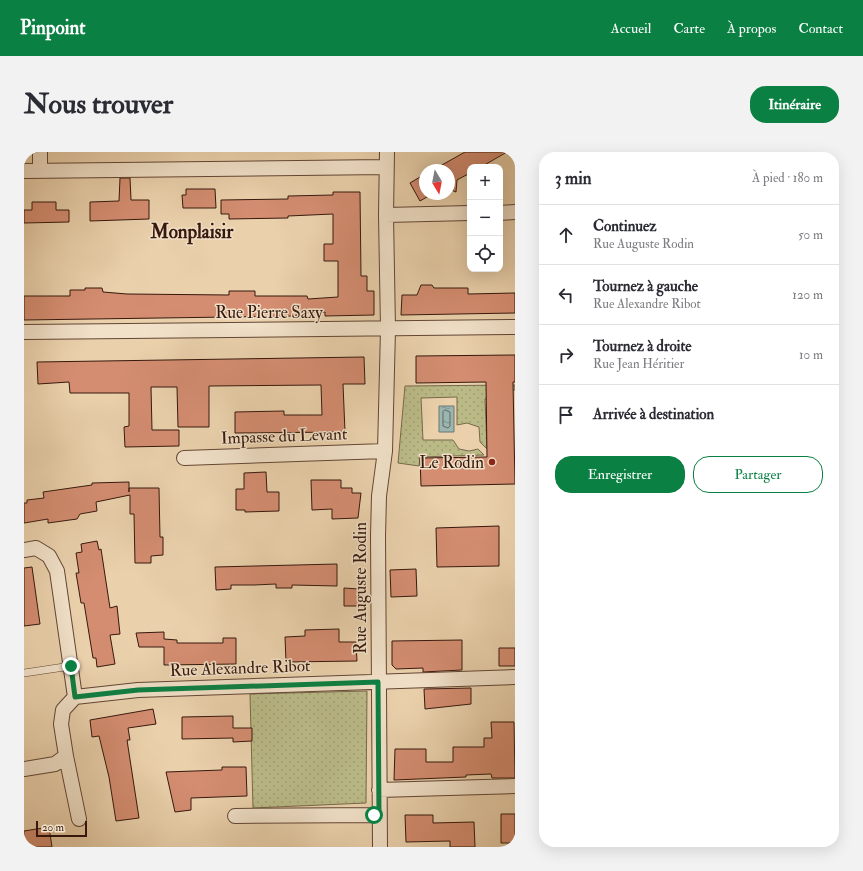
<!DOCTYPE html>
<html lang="fr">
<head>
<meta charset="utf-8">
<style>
	body { margin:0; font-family:"IM FELL Double Pica",serif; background:#f2f2f3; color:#2b2b33 }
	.controls { position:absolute; right:12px; top:12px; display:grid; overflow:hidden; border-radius:8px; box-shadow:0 4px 16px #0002 }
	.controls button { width:36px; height:36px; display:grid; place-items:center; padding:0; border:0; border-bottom:1px solid #e1e1e2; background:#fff; color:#2b2b33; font:20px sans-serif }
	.compass { position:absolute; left:395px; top:12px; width:36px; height:36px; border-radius:50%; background:#fff; box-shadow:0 4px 16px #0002; rotate:170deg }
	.scale { position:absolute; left:12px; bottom:10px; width:51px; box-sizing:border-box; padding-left:4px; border:2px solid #36180d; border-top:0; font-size:11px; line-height:14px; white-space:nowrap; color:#36180d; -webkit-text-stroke:3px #f1e1c9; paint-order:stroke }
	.stop { position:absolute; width:12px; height:12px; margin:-9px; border:3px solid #0b8043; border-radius:50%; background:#fff }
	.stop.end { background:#0b8043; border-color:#fff; box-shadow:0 1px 4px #0008 }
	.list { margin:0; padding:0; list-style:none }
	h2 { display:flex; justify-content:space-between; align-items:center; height:52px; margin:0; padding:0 16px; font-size:17px }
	h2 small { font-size:13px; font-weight:400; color:#7c7c81 }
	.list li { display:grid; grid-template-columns:26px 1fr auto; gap:12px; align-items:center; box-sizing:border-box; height:60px; padding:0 16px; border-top:1px solid #e1e1e2 }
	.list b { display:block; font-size:15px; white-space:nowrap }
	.list p { margin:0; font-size:13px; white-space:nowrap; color:#7c7c81 }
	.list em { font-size:13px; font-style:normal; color:#7c7c81 }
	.actions { display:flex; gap:8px; padding:12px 16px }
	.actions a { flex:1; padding:9px 0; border:1px solid #0b8043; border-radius:16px; text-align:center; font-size:14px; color:#0b8043 }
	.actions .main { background:#0b8043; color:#fff }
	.icon { flex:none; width:22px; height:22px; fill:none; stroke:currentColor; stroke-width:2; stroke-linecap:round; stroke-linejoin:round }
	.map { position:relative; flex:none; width:491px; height:695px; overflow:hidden; border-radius:16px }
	header { display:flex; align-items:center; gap:24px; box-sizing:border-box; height:56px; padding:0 20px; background:#0b8043; color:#fff }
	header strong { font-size:19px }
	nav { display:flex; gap:22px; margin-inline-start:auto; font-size:14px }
	.intro { display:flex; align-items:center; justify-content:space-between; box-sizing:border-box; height:96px; padding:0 24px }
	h1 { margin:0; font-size:28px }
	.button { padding:10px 18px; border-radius:16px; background:#0b8043; color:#fff; font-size:14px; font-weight:700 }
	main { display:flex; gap:24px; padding:0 24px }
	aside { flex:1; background:#fff; border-radius:16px; box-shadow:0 4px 16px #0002 }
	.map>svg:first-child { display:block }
	.green { fill:url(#green-dots); stroke:#78694a }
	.water { fill:url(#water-ripples); stroke:#71776f }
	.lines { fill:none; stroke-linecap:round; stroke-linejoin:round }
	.shore { stroke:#68675f; stroke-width:1 }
	.building { fill:#d48d71; stroke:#36180d }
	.service-casing { stroke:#634635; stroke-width:8 }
	.minor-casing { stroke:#634635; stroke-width:16 }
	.service { stroke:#f1e1c9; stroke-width:7 }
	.minor { stroke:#f1e1c9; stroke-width:14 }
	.route { stroke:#0b8043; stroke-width:5 }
	.poi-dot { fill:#8f2418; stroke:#f1e1c9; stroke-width:1.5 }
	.labels { text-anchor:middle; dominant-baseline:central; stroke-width:3; stroke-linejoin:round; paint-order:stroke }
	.street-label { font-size:17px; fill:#36180d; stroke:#f1e1c9 }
	.poi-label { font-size:17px; fill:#36180d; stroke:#f1e1c9; text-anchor:end }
	.quarter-label { font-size:19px; font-weight:bold; fill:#36180d; stroke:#f1e1c9 }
</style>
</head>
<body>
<header>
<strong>Pinpoint</strong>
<nav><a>Accueil</a><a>Carte</a><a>À propos</a><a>Contact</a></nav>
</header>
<div class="intro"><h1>Nous trouver</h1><a class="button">Itinéraire</a></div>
<main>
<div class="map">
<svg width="491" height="695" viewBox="0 0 491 695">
	<defs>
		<pattern id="green-dots" width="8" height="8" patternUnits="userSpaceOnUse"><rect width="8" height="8" fill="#baba87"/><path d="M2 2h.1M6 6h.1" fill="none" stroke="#a09f73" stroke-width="1.8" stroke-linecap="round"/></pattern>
		<pattern id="water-ripples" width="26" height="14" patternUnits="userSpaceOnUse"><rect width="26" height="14" fill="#99b6b1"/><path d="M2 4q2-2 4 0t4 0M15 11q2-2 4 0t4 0" fill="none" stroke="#7e938e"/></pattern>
	</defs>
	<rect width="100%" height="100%" fill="#ead1ac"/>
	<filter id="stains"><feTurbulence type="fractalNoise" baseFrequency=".005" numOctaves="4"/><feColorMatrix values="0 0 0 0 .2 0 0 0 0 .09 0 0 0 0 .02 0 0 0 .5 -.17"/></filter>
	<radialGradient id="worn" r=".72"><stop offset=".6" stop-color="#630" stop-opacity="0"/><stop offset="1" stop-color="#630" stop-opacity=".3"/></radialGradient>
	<path class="green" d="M491,233V238H476V246L461,247L463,297L456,290L455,275L443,271L433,273V245L397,246L399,288H429L435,297L445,299L454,297L460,303L396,305L395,314L374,311L381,234Z
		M343,539L342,651L229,656L226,542Z"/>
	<path class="water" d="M415,254H430V280H415Z"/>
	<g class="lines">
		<path class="shore" d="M421,258L426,260V274L424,276L419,274V260Z"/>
	</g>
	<path class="building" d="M441,0H483L457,15H446V21L433,28L432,40L425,37V18H409Z
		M401,22V42H408L396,49L386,31Z
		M96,26H106L107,48H125V67L66,69V50L95,49Z
		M162,37H191L192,56H159L158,43H162Z
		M309,40H336L337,124H343V139H350V163L301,164V160L273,161V164L0,168V144H46V138H61V136H78L79,140L103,142L205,143V139H231V144H283L284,147L314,145V109H300V92H309V62L264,64V66L205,67V62H197V48L264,47V44L309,43Z
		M8,50H32V58H45V70L0,71V58H8Z
		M397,133H408L410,136H444V142L491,141V161L377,163L378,143H393Z
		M491,203V230H489L491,332L397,334L396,306L463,305L462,230L392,231V204Z
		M340,205L341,232H319L321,280L211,281V260L260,259V263H298L297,233L185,234V275H154L153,235H127L128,278H155V294L101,295L100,275L105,274V241H46L45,230L14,232L13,210Z
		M242,320L243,340H255V359L221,360V358H212V337H220V321Z
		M287,328H317V336H328V341H337L334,366L308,367V357L288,358Z
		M105,330V340V336H135L136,385H139V403L127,404V411H111L110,362H106V343L72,350L73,359L56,362L53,367L24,371V367L0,371V351H3V348L20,346L19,340L68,333V331Z
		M475,374V414L413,415L412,376Z
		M73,389L75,398L77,397L86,456L93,454L96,482L86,483L91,512L73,515L72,506H69L60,451H57L52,421H55L52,401L58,400L57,392Z
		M313,412V434L268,433V436H252V432L230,433H207V437L192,438L191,415Z
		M8,415L16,472L0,474V416Z
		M392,417L393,444L367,445L366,418Z
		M320,436L335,437V454H320Z
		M315,477V490H332L333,509L262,510L261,485L281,484V478Z
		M140,480V487L153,488V491H199V486H212V512L140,513V495H115L112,481Z
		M438,488V518L399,520V516L372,517L368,513V489Z
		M475,496H491V514H475Z
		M447,536V552L401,557L400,537Z
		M129,557L132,572L104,576L106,588H103L115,666L92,669L85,625L75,584L68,585L66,568Z
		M209,564V576H228V589L209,590V586L158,587V565Z
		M467,570H490L491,626H468L467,622L442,623V625L370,628L371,597H402V610H429V595H460V586H468Z
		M198,615H222L223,644L167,646V658L151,660L142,620L198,618Z
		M477,662H491V691H477Z
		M381,663H409V671L450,670L451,695H426V689L382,690Z
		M25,675L28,695H0V679Z"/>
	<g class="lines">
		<g class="service-casing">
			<path id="service" d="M0,521L47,514"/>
		</g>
		<g class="minor-casing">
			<path id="minor" d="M16,0V19
				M0,19L362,15
				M476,61L491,60
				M362,63L446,61
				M0,180L491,175
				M160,306L361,299
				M0,398L12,396L25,404L33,419L51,545
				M42,604L55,667
				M0,617L31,612L42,604L37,572L39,558L51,545L114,538L491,525
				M355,638L491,634
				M211,664L355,663
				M356,695L354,384L355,344L361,299L364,177L362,63L363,0"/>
		</g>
		<use href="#service" class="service"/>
		<use href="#minor" class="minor"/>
	</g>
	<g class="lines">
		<path class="route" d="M47,514L51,545L114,538L354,530L355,663H350"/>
	</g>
	<circle class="poi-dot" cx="468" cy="310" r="4"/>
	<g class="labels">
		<g class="street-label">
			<text x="245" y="160">Rue Pierre Saxy</text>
			<text transform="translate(260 284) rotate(-2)">Impasse du Levant</text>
			<text transform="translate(336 436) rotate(-90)">Rue Auguste Rodin</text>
			<text transform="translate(216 516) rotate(-2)">Rue Alexandre Ribot</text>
		</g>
		<g class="poi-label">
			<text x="460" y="310">Le Rodin</text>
		</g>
		<g class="quarter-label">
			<text x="168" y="80">Monplaisir</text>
		</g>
	</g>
	<rect width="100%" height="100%" filter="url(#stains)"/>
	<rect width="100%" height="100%" fill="url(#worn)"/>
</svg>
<div class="controls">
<button>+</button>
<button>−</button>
<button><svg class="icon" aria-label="locate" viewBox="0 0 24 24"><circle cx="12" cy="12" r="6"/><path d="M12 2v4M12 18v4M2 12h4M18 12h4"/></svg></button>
</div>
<svg class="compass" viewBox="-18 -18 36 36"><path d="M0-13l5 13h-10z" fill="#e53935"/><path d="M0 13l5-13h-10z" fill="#7c7c81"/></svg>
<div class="scale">20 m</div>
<div class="stop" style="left:350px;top:663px"></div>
<div class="stop end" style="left:47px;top:514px"></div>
</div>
<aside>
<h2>3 min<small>À pied · 180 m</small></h2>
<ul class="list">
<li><svg class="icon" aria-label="ahead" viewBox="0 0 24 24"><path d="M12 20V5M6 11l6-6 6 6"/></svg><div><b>Continuez</b><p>Rue Auguste Rodin</p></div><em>50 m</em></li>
<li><svg class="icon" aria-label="left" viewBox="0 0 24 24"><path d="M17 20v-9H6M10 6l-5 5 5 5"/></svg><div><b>Tournez à gauche</b><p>Rue Alexandre Ribot</p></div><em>120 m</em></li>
<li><svg class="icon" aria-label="right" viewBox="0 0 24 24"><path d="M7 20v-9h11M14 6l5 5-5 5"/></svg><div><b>Tournez à droite</b><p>Rue Jean Héritier</p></div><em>10 m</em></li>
<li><svg class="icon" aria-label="arrive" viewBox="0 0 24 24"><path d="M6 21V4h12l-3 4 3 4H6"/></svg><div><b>Arrivée à destination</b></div></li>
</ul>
<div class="actions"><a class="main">Enregistrer</a><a>Partager</a></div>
</aside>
</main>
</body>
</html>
